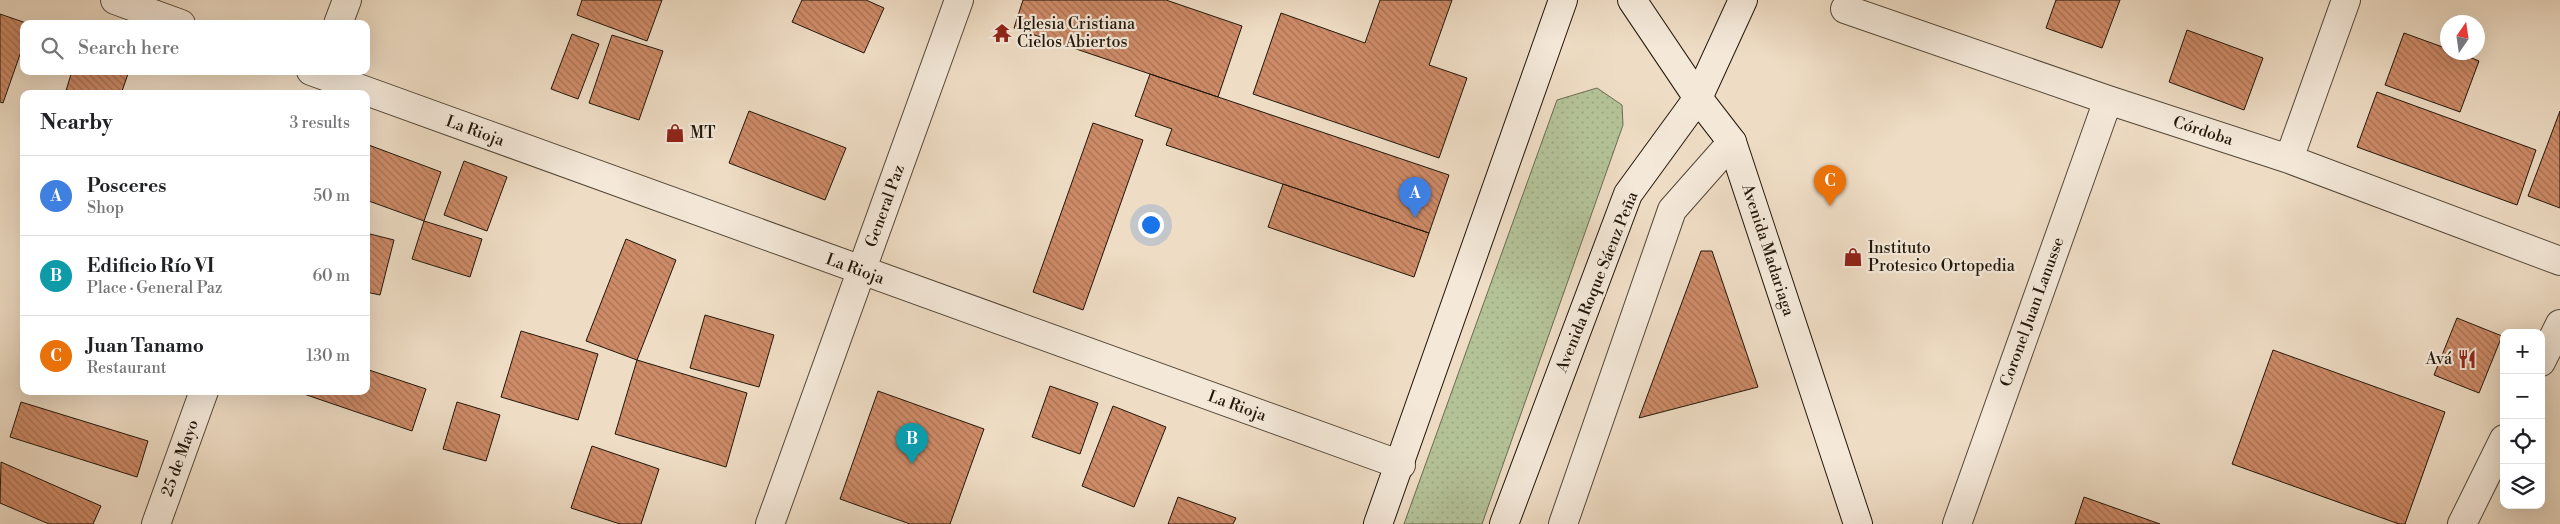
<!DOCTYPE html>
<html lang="en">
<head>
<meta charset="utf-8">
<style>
	body { margin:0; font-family:"Libre Bodoni",serif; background:#f2f2f2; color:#202124 }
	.controls { position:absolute; right:15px; bottom:15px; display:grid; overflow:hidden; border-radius:10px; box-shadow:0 5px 20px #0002 }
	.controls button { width:45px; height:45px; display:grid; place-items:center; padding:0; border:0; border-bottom:1px solid #e0e0e0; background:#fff; color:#202124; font:25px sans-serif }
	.compass { position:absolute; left:2440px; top:15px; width:45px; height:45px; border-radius:50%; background:#fff; box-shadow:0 5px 20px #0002; rotate:13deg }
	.you { position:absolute; left:1150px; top:224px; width:18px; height:18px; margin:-12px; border:4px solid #fff; border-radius:50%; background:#1a73e8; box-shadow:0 0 0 8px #1a73e833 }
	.badge { display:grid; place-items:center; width:32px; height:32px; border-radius:50%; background:#d93025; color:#fff; font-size:16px; font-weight:700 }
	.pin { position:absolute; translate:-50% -41px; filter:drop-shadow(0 1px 2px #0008) }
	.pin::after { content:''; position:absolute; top:26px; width:18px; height:15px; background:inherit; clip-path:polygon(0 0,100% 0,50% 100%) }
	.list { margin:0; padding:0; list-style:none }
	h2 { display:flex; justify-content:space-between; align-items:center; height:65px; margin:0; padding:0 20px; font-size:21px }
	h2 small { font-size:16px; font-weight:400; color:#757577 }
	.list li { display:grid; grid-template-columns:32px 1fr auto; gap:15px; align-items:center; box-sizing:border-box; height:80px; padding:0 20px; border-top:1px solid #e0e0e0 }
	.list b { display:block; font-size:19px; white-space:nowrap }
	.list p { margin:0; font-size:16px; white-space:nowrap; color:#757577 }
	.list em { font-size:16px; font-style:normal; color:#757577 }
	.icon { flex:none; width:28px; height:28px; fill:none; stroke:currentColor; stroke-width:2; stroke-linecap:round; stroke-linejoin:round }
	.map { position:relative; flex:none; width:2560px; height:524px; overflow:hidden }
	.search { position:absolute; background:#fff; box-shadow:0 5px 20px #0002; left:20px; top:20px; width:350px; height:55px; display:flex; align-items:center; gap:12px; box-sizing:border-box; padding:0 18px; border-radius:10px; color:#757577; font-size:19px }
	.panel { position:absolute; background:#fff; box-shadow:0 5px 20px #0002; left:20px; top:90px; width:350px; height:305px; border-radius:10px }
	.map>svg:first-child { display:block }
	.green { fill:url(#green-dots); stroke:#6a6c51 }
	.building { fill:url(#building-back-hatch); stroke:#21170a }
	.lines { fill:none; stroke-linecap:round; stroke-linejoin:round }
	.street-casing { stroke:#544838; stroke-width:30 }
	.secondary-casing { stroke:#21170a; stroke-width:30 }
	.street { stroke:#f4e8d9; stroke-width:28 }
	.secondary { stroke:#f4e8d9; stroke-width:28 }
	.labels { text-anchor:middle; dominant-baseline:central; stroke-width:4.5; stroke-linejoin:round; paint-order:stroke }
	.poi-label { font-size:16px; fill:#21170a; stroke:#f4e8d9; text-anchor:start }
	.street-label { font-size:16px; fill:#21170a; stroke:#f4e8d9 }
</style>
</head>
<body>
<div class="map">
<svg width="2560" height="524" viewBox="0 0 2560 524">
	<defs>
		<pattern id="green-dots" width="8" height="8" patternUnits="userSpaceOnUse" patternTransform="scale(1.25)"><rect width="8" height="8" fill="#b4c298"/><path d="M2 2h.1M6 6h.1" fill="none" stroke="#9aa682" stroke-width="1.8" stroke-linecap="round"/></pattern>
		<pattern id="building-back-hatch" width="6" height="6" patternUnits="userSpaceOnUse" patternTransform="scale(1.25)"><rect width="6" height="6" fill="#ce8b68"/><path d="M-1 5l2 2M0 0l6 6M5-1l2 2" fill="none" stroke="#a77154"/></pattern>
	</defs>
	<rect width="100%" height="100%" fill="#eedcc4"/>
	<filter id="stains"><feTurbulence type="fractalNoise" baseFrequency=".004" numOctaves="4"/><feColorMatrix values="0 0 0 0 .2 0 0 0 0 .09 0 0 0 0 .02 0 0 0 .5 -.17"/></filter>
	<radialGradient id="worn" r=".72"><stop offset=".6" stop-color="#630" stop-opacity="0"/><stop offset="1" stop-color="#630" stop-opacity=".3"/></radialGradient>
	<path class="green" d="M1597,88L1622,105L1623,125L1482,524H1404L1557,100Z"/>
	<path class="building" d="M582,0H662L647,41L577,15Z
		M802,0H866L884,8L864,53L792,22Z
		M1023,0H1166L1242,26L1218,97L1014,28Z
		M1380,0H1452L1429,65L1467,78L1439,158L1253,94L1281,13L1365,43Z
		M2056,0H2120L2102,48L2046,28Z
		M0,14L29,24H24V43L3,103L0,102Z
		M2187,30L2263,58L2244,110L2169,82Z
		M2404,33L2448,49V52H2457L2479,61L2460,112L2385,85Z
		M572,34L599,44L578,99L551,89Z
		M612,35L663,51L639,120L589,103Z
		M72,71H129L121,94H65Z
		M1150,74L1449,175L1429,233L1166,145L1172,129L1135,116Z
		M2377,92L2536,150L2517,205L2357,147Z
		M749,111L846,148L825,200L729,163Z
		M2560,111V208L2528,196Z
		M1093,123L1143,140L1083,310L1033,292Z
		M366,144L441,172L424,221L366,200Z
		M464,161L507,177L487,231L444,215Z
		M1283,184L1429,233L1414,277L1268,227Z
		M424,221L482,239L470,277L412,259Z
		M366,233L394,240L380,295L366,292Z
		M626,239L676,260L637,360L586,341Z
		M1701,251H1712L1758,387L1639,418Z
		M705,315L774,335L759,387L690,368Z
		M2457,318L2502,336L2479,393L2434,375Z
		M521,331L598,354L578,420L501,397Z
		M2273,350L2445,412L2405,524H2399L2232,464Z
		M637,360L747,393L726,467L615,434Z
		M366,369L426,389L412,431L298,392L366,391Z
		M1050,386L1098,403L1080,454L1032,437Z
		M878,391L984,429L950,524H910L840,499Z
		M21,402L148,441L137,477L10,437Z
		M457,402L500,415L486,461L443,449Z
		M1113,406L1166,427L1134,507L1082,486Z
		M592,446L659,469L641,524H620L571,508Z
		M1,462L101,506L93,524H49L0,503Z
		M1178,497L1236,518L1233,524H1168Z
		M2084,497L2160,524H2075Z"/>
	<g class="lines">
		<g class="street-casing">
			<path id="street" d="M115,0L181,24
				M1845,9L2108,100L2289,159L2560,261
				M338,24L347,0
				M311,71L1401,465
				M2289,159L2346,0
				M2541,362L2560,324
				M156,524L204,391
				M770,524L959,0
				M1563,524L1672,210L1732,142
				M1957,524L2108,100
				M2462,524L2504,439"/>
		</g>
		<g class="secondary-casing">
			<path id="secondary" d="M1632,0L1698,98L1732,142L1858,524
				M1378,524L1563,0
				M1504,524L1628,194L1698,98L1743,0"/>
		</g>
		<use href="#street" class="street"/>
		<use href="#secondary" class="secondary"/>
	</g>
	<defs>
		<g id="temple-bare" transform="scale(1.5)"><path d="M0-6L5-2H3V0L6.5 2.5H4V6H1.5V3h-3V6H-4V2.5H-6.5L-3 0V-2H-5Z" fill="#8f2418" stroke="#f4e8d9" stroke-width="2.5" paint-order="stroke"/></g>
		<g id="shop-bare" transform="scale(1.5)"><path d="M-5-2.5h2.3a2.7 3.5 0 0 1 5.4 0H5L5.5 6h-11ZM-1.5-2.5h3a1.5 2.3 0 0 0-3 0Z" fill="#8f2418" stroke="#f4e8d9" stroke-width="2.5" paint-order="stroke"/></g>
		<g id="restaurant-bare" transform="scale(1.5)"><path d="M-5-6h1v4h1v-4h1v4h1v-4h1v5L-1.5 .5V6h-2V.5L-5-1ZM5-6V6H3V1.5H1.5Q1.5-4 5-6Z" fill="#8f2418" stroke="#f4e8d9" stroke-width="2.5" paint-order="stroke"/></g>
	</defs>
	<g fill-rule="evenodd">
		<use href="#temple-bare" x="1002" y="33"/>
		<use href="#shop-bare" x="675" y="133"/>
		<use href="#shop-bare" x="1853" y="257"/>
		<use href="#restaurant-bare" x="2467" y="359"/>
	</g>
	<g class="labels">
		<g class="poi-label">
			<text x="1017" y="24">Iglesia Cristiana<tspan x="1017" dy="18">Cielos Abiertos</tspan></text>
			<text x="690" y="133">MT</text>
			<text x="1868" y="248">Instituto<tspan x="1868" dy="18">Protesico Ortopedia</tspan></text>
			<text x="2452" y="359" text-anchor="end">Avá</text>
		</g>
		<g class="street-label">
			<text transform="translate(475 131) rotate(20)">La Rioja</text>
			<text transform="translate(2203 131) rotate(18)">Córdoba</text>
			<text transform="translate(885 206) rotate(-70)">General Paz</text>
			<text transform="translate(1768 250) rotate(72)">Avenida Madariaga</text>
			<text transform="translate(855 269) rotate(20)">La Rioja</text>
			<text transform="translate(1597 282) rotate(-68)">Avenida Roque Sáenz Peña</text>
			<text transform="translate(2032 312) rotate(-70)">Coronel Juan Lanusse</text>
			<text transform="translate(1237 406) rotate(20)">La Rioja</text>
			<text transform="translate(180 458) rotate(-70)">25 de Mayo</text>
		</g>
	</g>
	<rect width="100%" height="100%" filter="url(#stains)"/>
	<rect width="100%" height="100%" fill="url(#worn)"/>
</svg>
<div class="controls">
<button>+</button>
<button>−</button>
<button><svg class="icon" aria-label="locate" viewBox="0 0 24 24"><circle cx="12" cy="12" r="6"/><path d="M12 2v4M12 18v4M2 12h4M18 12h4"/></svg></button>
<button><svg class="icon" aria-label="layers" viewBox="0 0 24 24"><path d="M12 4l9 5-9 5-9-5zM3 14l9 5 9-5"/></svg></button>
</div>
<svg class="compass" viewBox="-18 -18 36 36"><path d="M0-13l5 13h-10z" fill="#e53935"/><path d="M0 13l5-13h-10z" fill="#757577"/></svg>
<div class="you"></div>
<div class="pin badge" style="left:1415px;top:218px;background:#3f7fe0">A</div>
<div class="pin badge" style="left:912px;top:464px;background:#0f9aa8">B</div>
<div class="pin badge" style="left:1830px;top:206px;background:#e8710a">C</div>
<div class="search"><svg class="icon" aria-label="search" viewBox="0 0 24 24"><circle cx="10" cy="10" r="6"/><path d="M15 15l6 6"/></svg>Search here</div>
<section class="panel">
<h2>Nearby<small>3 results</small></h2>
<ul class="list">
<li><span class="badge" style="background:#3f7fe0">A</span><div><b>Posceres</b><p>Shop</p></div><em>50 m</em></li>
<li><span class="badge" style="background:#0f9aa8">B</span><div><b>Edificio Río VI</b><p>Place · General Paz</p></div><em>60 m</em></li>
<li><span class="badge" style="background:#e8710a">C</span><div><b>Juan Tanamo</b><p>Restaurant</p></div><em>130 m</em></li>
</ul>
</section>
</div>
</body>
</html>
